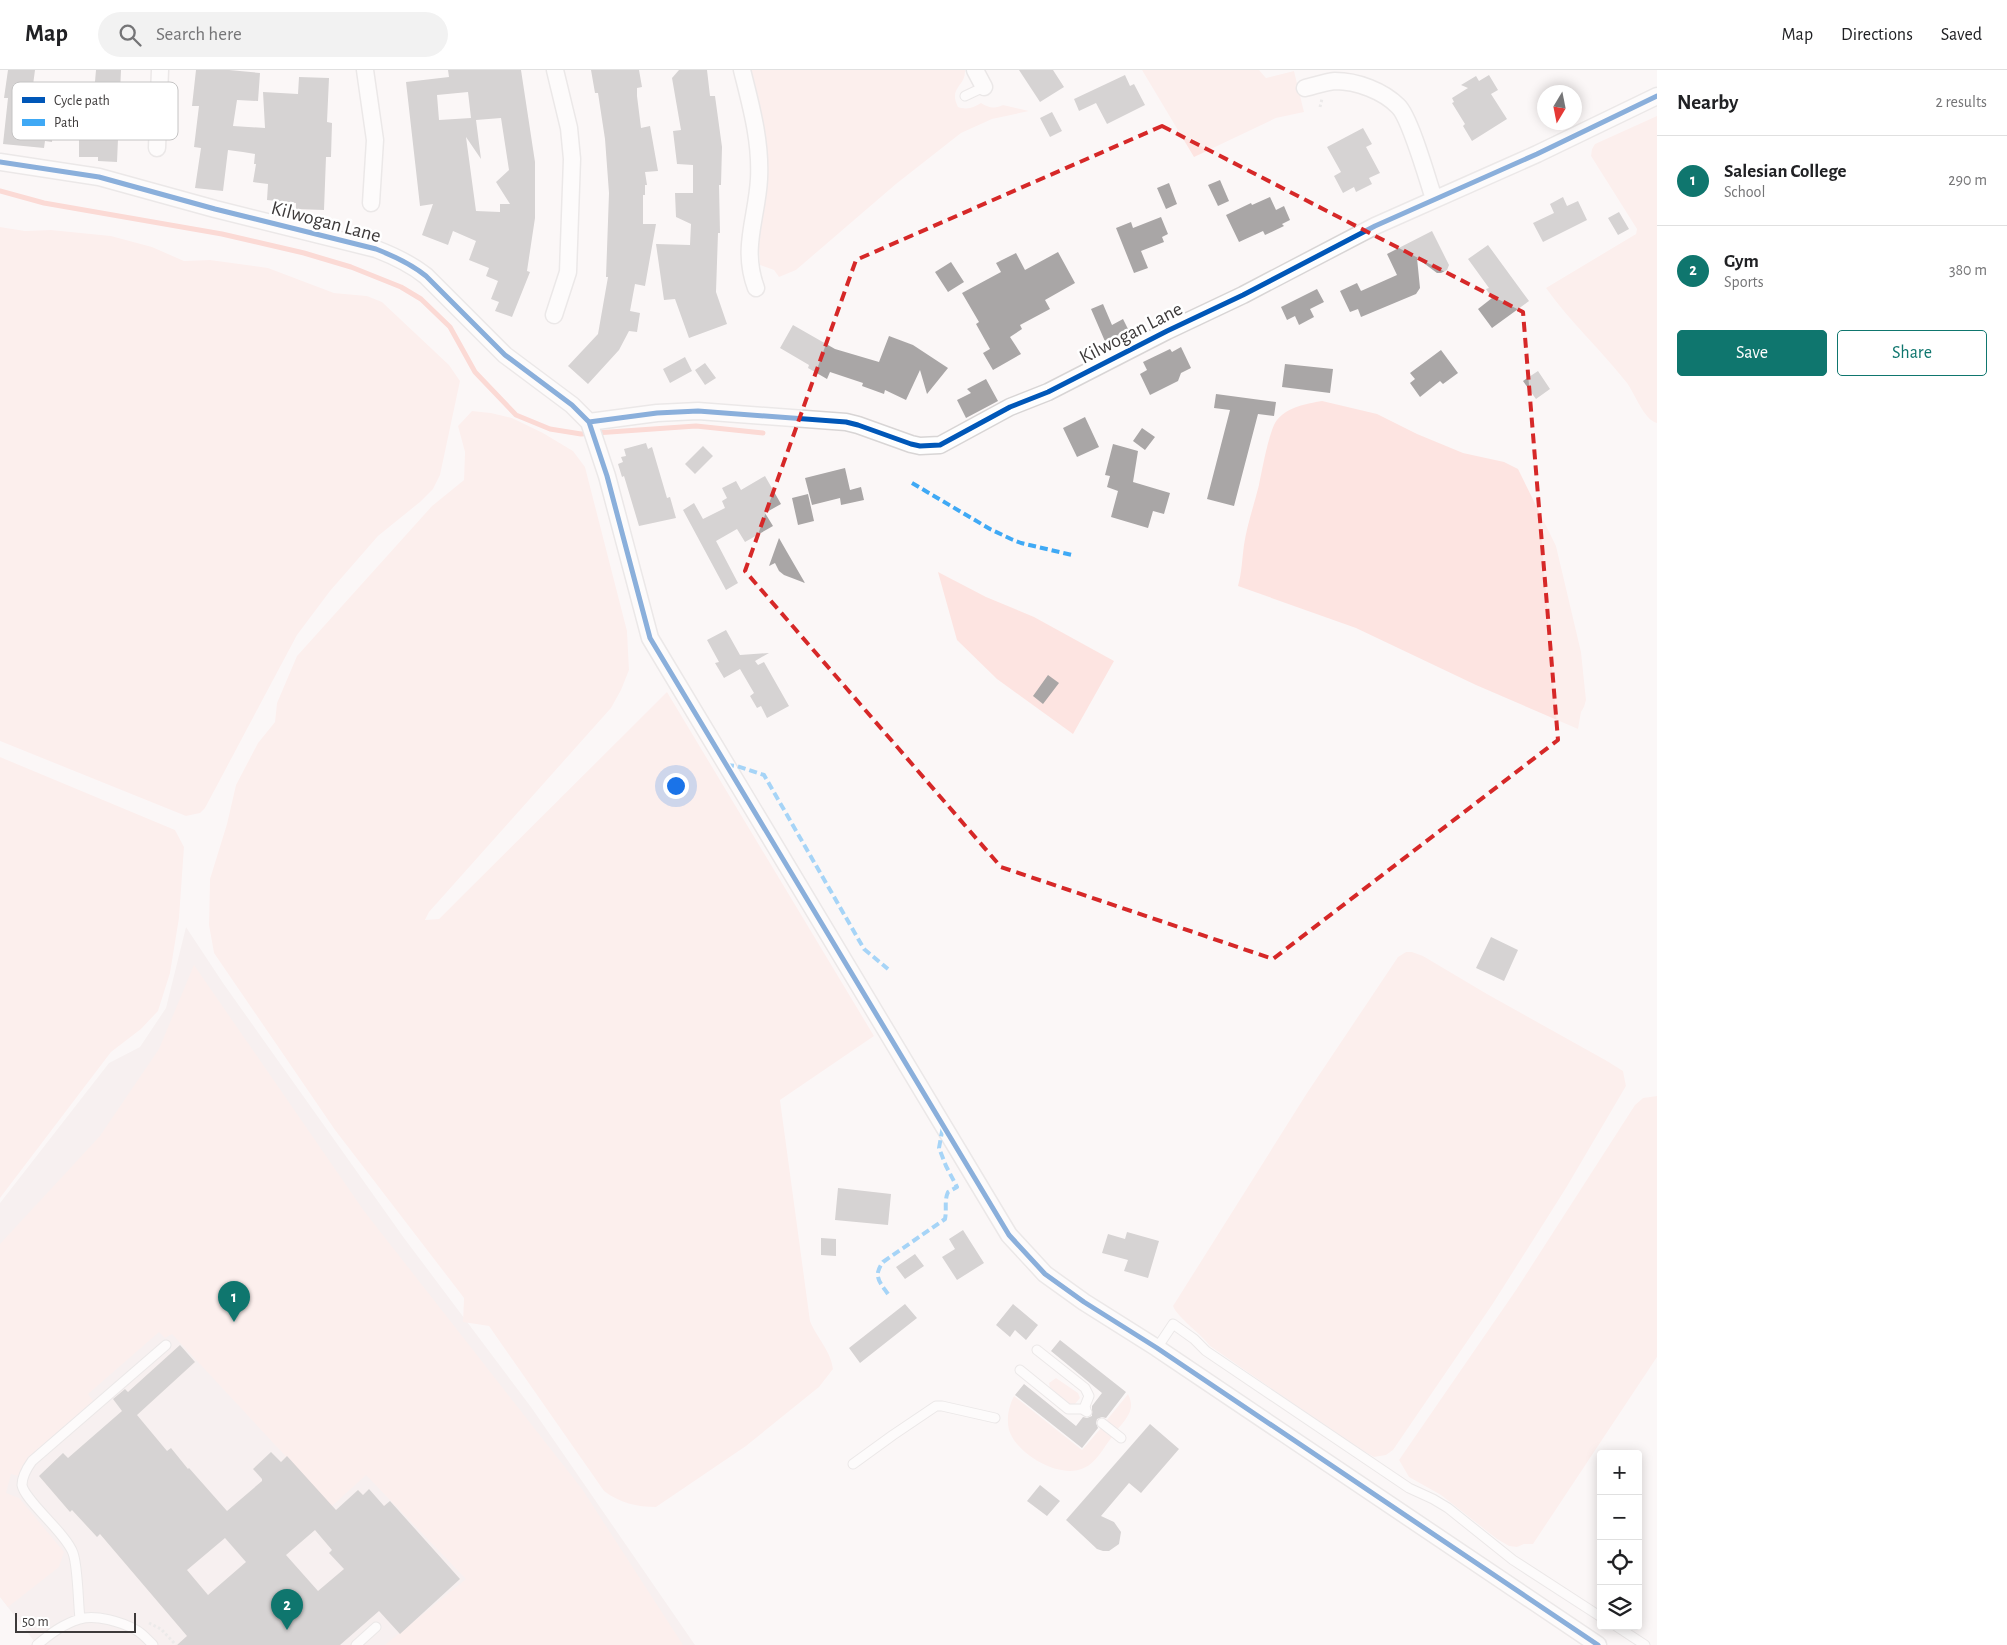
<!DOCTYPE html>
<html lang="en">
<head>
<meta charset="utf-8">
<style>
	body { margin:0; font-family:"Alegreya Sans",sans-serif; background:#f2f2f2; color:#202124 }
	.controls { position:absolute; right:15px; bottom:15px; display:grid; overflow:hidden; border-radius:5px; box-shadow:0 2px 12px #0003 }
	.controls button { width:45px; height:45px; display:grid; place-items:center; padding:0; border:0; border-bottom:1px solid #e0e0e0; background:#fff; color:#202124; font:25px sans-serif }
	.compass { position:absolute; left:1537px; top:15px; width:45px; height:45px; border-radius:50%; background:#fff; box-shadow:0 2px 12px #0003; rotate:190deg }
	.scale { position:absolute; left:15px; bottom:12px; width:121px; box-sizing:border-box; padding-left:5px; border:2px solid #3d3a3a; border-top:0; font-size:14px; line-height:18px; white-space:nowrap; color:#3d3a3a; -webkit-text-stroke:4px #fff; paint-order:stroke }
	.you { position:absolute; left:675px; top:715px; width:18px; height:18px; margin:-12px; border:4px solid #fff; border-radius:50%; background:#1a73e8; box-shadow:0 0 0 8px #1a73e833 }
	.badge { display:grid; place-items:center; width:32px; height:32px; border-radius:50%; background:#0f766e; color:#fff; font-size:16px; font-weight:700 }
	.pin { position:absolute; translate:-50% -41px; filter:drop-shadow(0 1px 2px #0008) }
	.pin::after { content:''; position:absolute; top:26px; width:18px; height:15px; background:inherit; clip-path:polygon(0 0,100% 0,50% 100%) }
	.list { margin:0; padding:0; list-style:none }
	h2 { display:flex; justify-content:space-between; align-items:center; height:65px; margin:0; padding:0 20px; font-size:21px }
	h2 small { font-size:16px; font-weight:400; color:#757577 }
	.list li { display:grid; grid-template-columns:32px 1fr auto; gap:15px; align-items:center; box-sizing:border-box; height:90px; padding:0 20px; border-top:1px solid #e0e0e0 }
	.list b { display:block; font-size:19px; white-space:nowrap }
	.list p { margin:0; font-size:16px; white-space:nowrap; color:#757577 }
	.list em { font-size:16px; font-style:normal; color:#757577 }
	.actions { display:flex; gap:10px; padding:15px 20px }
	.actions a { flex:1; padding:11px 0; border:1px solid #0f766e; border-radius:5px; text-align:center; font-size:18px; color:#0f766e }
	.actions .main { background:#0f766e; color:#fff }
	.icon { flex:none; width:28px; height:28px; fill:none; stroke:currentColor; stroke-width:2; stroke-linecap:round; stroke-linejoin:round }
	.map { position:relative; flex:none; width:1657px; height:1575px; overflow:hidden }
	header { display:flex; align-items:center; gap:30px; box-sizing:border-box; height:70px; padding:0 25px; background:#fff; border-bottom:1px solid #e0e0e0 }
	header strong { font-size:24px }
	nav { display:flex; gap:28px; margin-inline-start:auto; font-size:18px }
	.search { width:350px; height:45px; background:#f2f2f2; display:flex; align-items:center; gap:12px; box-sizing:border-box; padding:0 18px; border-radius:28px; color:#757577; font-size:19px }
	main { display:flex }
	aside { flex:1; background:#fff }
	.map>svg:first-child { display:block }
	.built { fill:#f1e7e6 }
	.green { fill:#fde4e1 }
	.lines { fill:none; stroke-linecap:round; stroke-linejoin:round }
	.stream { stroke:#fab5ac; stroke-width:5 }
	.building { fill:#a9a6a6; fill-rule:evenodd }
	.service-casing { stroke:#d8d5d5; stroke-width:11 }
	.minor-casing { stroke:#d8d5d5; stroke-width:19 }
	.path { stroke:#dad9d9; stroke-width:3; stroke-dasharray:2.5 2.5; stroke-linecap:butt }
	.service { stroke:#fefefe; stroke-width:9 }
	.minor { stroke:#fefefe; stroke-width:16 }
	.quiet { stroke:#3fa9f5; stroke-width:4; stroke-dasharray:8 4; stroke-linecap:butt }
	.cycleway-casing { stroke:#fff; stroke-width:8 }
	.cycleway { stroke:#0057b8; stroke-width:5 }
	.marked { fill:none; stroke:#d62828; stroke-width:4; stroke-dasharray:10 6; stroke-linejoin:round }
	.labels { text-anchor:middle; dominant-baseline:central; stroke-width:5; stroke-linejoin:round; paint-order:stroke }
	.street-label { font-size:20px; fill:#3d3a3a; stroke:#fff }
	.key { fill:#fff; stroke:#c5c4c4; stroke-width:1 }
	.key-label { font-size:14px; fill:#3d3a3a }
</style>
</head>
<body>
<header>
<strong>Map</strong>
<div class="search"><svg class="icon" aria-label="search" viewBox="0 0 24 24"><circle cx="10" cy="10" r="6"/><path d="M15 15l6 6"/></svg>Search here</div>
<nav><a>Map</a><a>Directions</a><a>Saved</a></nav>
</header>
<main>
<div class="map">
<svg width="1657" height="1575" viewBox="0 0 1657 1575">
	<rect width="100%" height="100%" fill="#fbf7f7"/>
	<path class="built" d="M186,857L223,913L404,1168L531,1337L695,1575H37L0,1527V1133L109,993L140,977L166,938Z"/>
	<path class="green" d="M749,0H965C966,17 948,17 958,37C967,40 973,38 981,33C989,38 995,39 1003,35L1029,41L992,49L961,63L896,114L796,200L779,207L774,200L760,195Z
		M1142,0H1259L1266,8L1294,1L1304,42L1276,48L1194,87Z
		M1657,46V353C1644,350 1635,324 1627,313C1602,281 1570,252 1546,218L1636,164L1637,159L1591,86L1592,79L1595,74Z
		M0,157L25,161L51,160L111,166L152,177L184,191L210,190L268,198L334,223L367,226L382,232L449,295L460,311L440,405L433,419L420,432L378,466L330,521L297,565L205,738L200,743L186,746L0,671Z
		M1322,331L1377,344L1417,364L1463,383L1504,392L1518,399L1556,476L1581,582L1586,630L1584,637L1581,642L1578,659L1476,615L1356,558L1238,516C1242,502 1242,489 1244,475C1247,455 1254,435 1259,415C1262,401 1269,360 1277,350C1289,336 1306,334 1322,331Z
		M472,341L491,343L512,348L543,363L573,381L585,397L627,561L629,600L621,620L611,638L429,842L425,850L439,849L667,622L874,966L780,1030L810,1251C817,1268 831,1281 833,1299L819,1317L746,1376L656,1437C636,1437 620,1433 604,1421L489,1256L463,1252L464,1228L335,1060L214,883L209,855L210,809L227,754L236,715L258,673L275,652L277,633L297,586L432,436L464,410L465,382L458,356Z
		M938,502L986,527L1034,547L1114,591L1073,664L997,609L957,570Z
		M0,687L175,760L184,777L179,848L170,903L158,941L141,959L111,982L0,1128Z
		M1406,882H1412L1423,886L1487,924L1607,991L1623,1001L1626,1016L1566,1118L1492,1235L1393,1380L1386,1385L1374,1387L1356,1377L1210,1276C1201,1264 1177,1247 1173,1236L1307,1023L1398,887Z
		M194,895L364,1141L582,1419L683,1575H385L466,1509L366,1405L332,1436L172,1264L165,1268L159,1262L88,1324L93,1331L23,1395L19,1406L11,1404L6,1423L19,1428L64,1482L59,1497L8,1537L0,1527V1174L100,1066L159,979Z
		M1657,1026V1287L1533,1474H1524L1517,1477L1509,1476L1497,1469L1441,1425L1409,1407L1399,1390L1516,1220L1635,1035L1643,1028Z
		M1056,1308L1078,1323L1080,1328L1075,1334H1069L1050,1319L1049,1313Z
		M1128,1324C1136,1339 1127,1348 1117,1360L1106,1351Z
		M1014,1326L1082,1380L1101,1358L1112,1367C1104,1377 1096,1393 1084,1398C1060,1410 1016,1384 1009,1360C1006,1348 1009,1336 1014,1326Z"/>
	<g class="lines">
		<path class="stream" d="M0,121L44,133L222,164L304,183L351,197L401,217L421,229L450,257L475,302L516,345L550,359L581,364L696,356L763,363"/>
	</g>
	<path class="building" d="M8,0H35L33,15L63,19L61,34L93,35L96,0H121L117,92L98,91V87H79V50L54,48L52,72L45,71L44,78L3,74L8,28H4Z
		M196,0H229L260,3L258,31L237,30L233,56L265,58L263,22L298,24L299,7L329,8L327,52L332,53L331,87H326L324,140L296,139V133L267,130L268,114L253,112L256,94H254L255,84L243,82L228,80L223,121L195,118L201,78L194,77L199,36H192Z
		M448,0H521L535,92V148L527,201L530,202L512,247L495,241L499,232L491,229L498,211L486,206L489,198L469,190L476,171L453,161L448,175L422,165L433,134L420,136L406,12L449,7ZM468,22L471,48L439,50L437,25ZM501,48L509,100L496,112L510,134H500V142L476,141L466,67L481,89L476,50Z
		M591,0H639L642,17L637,18V26L641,58L650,56L658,101L645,102L647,115H645V125H643V154H656L645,216L635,214L630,241L640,243L637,262L629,261L619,280L588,314L568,296L598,264L608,207H606L609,123L605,69L598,23H595Z
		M679,0H707L710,26H715L722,77L721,115H719L720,163H718L716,222L727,254L689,268L675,229L664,230L656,174L690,175L691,154L676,147L675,123H693V95L677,94L673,61L681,60L672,8Z
		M1019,0H1053L1064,17L1040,32Z
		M1125,5L1130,16L1134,14L1145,35L1107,54L1096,33L1079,41L1074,29Z
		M1489,5L1498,20L1491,24L1507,49L1472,71L1463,56L1465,54L1452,33L1454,32L1452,28L1468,18L1461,15L1476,6L1479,11Z
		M1052,42L1062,61L1050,67L1040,48Z
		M1363,58L1372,74L1366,77L1380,103L1369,108L1372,114L1356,122L1354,117L1343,123L1334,106L1341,102L1327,77Z
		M1220,110L1229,131L1218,136L1208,115Z
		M1169,113L1177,134L1166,139L1157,118Z
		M1270,127L1276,140L1284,136L1290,150L1282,154L1284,156L1265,165L1263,161L1239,172L1226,145L1251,133L1252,135Z
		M1563,127L1567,136L1578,131L1587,150L1543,172L1533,153L1554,143L1550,134Z
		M1619,142L1629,159L1618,165L1608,148Z
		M1161,147L1168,164L1162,167L1164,172L1141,181L1148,198L1134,203L1116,158L1131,152L1133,158Z
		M1432,161L1449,195L1447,200L1441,203H1437L1417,188L1420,218L1416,224L1361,247L1358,239L1350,242L1340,221L1357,213L1361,221L1397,205L1387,184Z
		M1488,175L1529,231L1492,258L1478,239L1492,228L1486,219L1489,218L1468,189Z
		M1058,182L1075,213L1045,230L1050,239L1020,255L1022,259L1010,267L1021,284L993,300L983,283L990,279L976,254L979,252L962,223L1001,202L996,193L1016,183L1025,200Z
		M951,192L964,212L948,222L935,202Z
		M1317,219L1324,232L1310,239L1314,247L1299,255L1295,246L1287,250L1281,237Z
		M1103,234L1112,255L1123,249L1131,265L1107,276L1091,239Z
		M793,255L835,279L879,292L889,266L913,275L948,298L927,324L920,300L906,330L885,320L884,324L862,316L863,313L830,302L827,309L808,298L809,295L780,278Z
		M1181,277L1191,298L1181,303L1178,311L1150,325L1140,304L1147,300L1143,292L1170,279L1172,282Z
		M1441,280L1458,303L1443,314L1440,311L1420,327L1410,313L1415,309L1410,303Z
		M685,287L692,301L670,313L663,299Z
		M705,293L716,308L705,315L695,300Z
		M1285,294L1333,299L1330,323L1282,317Z
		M1538,301L1550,319L1536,329L1523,311Z
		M986,309L998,331L966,348L957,330L971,323L967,319Z
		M1216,324L1276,332L1274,346L1258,344L1234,436L1207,429L1230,340L1214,338Z
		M1085,347L1099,377L1077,387L1063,358Z
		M1142,358L1155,367L1145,380L1133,371Z
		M646,373L648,379L652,377L667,428L670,427L676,448L639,456L624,406L622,407L618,394L623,392L621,387L626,386L624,379Z
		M1113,374L1138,381L1133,412L1170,423L1164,444L1153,441L1148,458L1111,447L1118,421L1107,417L1110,406L1105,405Z
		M703,376L713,386L695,404L685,394Z
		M845,398L850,420L861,417L864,430L841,435L840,428L812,435L805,408Z
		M765,406L781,434L765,443L773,456L745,472L737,459L716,471L738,513L726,520L683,440L694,433L703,449L725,438L722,431L727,428L722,418L736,411L741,420Z
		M808,424L814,451L798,455L792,428Z
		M779,468L787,482L805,513L784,505L779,501L775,493L769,496Z
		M726,560L740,585L769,583L755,591L758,595L764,592L789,636L767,648L761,636L757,638L750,626L754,623L740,599L724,608L715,593L719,592L707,570Z
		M1048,605L1059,613L1043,634L1033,626Z
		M1491,867L1518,880L1504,911L1476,898Z
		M838,1118L891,1124L888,1155L835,1150Z
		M963,1160L984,1193L957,1210L942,1187L955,1179L949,1169Z
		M1127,1162L1159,1171L1148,1208L1124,1201L1128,1190L1102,1183L1108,1164L1125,1169Z
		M821,1168L836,1169V1186L821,1185Z
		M915,1184L924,1196L905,1209L896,1197Z
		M905,1234L917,1248L860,1293L849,1278Z
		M1013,1234L1038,1255L1026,1270L1015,1260L1010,1267L996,1255Z
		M1060,1270L1126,1322L1106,1348L1102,1347L1097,1349L1096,1353L1098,1358L1082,1378L1015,1325L1024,1314L1076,1356L1083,1347L1087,1348L1092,1346V1336L1102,1323L1051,1281Z
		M180,1275L195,1292L137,1345L167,1381L171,1378L188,1399L189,1398L227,1441L262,1411V1409L253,1399L271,1382L281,1392L287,1386L336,1440L358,1420L363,1425L369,1419L384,1436L390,1431L460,1509L400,1564L379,1541L340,1575H177L187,1566L100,1464L97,1467L72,1440L70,1442L39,1406L63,1383L68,1388L122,1341L113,1329L125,1319L128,1322ZM315,1460L332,1480L329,1483L344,1499L318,1521L286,1485ZM225,1468L246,1492L208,1525L187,1500Z
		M1150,1354L1179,1379L1141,1423L1129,1413L1101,1446L1114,1452L1121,1462L1119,1474L1109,1481H1103L1097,1479L1066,1450Z
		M1040,1415L1060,1431L1047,1446L1027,1431Z"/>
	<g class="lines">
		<g class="service-casing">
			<path id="service" d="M965,26L984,17
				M1157,1278L1173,1254L1194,1269L1206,1281L1409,1418L1433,1429L1448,1438L1513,1490L1601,1547
				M1037,1280L1085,1318L1089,1326L1085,1336L1086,1340
				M1020,1300L1068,1339H1082L1087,1342
				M1102,1353L1121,1368
				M853,1394L893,1365L936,1336H942L995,1348
				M80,1549C78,1532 78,1497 73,1483C66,1463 24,1430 22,1415C22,1406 27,1398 32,1391L166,1275
				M1616,1556L1645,1575
				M37,1575C50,1564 63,1554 80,1549C95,1544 122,1552 136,1560C142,1563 148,1570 153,1575
				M356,1575L376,1557"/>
		</g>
		<g class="minor-casing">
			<path id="minor" d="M365,0L375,70L371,133
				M742,0C751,36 761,71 759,109C757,148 741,178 756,218
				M975,0L984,17
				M1305,18C1314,16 1325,12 1335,11C1357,11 1383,21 1398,36C1410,47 1428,111 1434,129
				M157,78L160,0
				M0,92L99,107L215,139L376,179C394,186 411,194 426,206L505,285L572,335L589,352L607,406L650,568L1009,1165L1045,1204L1084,1232L1157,1278L1598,1575
				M554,245L568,202L572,89L569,58L555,0
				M589,352L657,343L698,341L846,352L858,355L911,374L920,376L940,375L1010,337L1048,322L1167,261L1243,225L1375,156L1537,84L1657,26"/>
		</g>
		<path class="path" d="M1320,37L1322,29
			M149,1553L161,1559L176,1575"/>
		<use href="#service" class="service"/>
		<use href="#minor" class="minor"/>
		<path class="quiet" d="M912,413L990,459L1011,469L1021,473L1072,485
			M726,695L737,696L764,705L864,879L888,899
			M888,1224C879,1211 873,1206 883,1192L945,1149C947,1139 944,1131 948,1122L957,1117L946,1096L939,1078L943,1056"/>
		<g class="cycleway-casing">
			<path id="cycleway" d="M0,92L99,107L215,139L376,179C394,186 411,194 426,206L505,285L572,335L589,352L607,406L650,568L1009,1165L1045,1204L1084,1232L1157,1278L1598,1575
				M589,352L657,343L698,341L846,352L858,355L911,374L920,376L940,375L1010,337L1048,322L1167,261L1243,225L1375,156L1537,84L1657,26"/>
		</g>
		<use href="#cycleway" class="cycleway"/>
	</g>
	<path d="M0 0H1657V1575H0ZM1162,56L1523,242L1558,670L1273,889L1001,797L745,501L856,190Z" fill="#fbf7f7" fill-opacity=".55" fill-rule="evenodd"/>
	<path class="marked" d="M1162,56L1523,242L1558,670L1273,889L1001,797L745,501L856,190Z"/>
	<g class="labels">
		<g class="street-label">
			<text transform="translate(326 152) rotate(15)">Kilwogan Lane</text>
			<text transform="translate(1131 263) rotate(-27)">Kilwogan Lane</text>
		</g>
	</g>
	<rect x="12" y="12" width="166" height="58" rx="8" class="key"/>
	<rect x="22" y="27" width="23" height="6" fill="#0057b8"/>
	<rect x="22" y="49" width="23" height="7" fill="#3fa9f5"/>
	<g class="key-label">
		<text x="54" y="35">Cycle path</text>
		<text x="54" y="57">Path</text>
	</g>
</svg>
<div class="controls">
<button>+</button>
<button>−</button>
<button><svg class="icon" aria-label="locate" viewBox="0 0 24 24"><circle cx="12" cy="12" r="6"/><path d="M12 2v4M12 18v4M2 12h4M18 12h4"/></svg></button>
<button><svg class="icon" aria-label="layers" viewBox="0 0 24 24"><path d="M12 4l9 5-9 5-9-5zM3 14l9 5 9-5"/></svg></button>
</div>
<svg class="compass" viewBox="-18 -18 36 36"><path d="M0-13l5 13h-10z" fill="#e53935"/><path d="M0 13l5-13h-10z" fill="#757577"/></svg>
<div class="scale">50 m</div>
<div class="you"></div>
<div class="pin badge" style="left:234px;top:1252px">1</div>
<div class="pin badge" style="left:287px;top:1560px">2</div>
</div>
<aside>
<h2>Nearby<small>2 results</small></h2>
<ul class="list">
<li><span class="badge">1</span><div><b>Salesian College</b><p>School</p></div><em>290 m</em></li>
<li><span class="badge">2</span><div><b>Gym</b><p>Sports</p></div><em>380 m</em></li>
</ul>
<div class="actions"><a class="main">Save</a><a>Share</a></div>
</aside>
</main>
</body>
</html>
